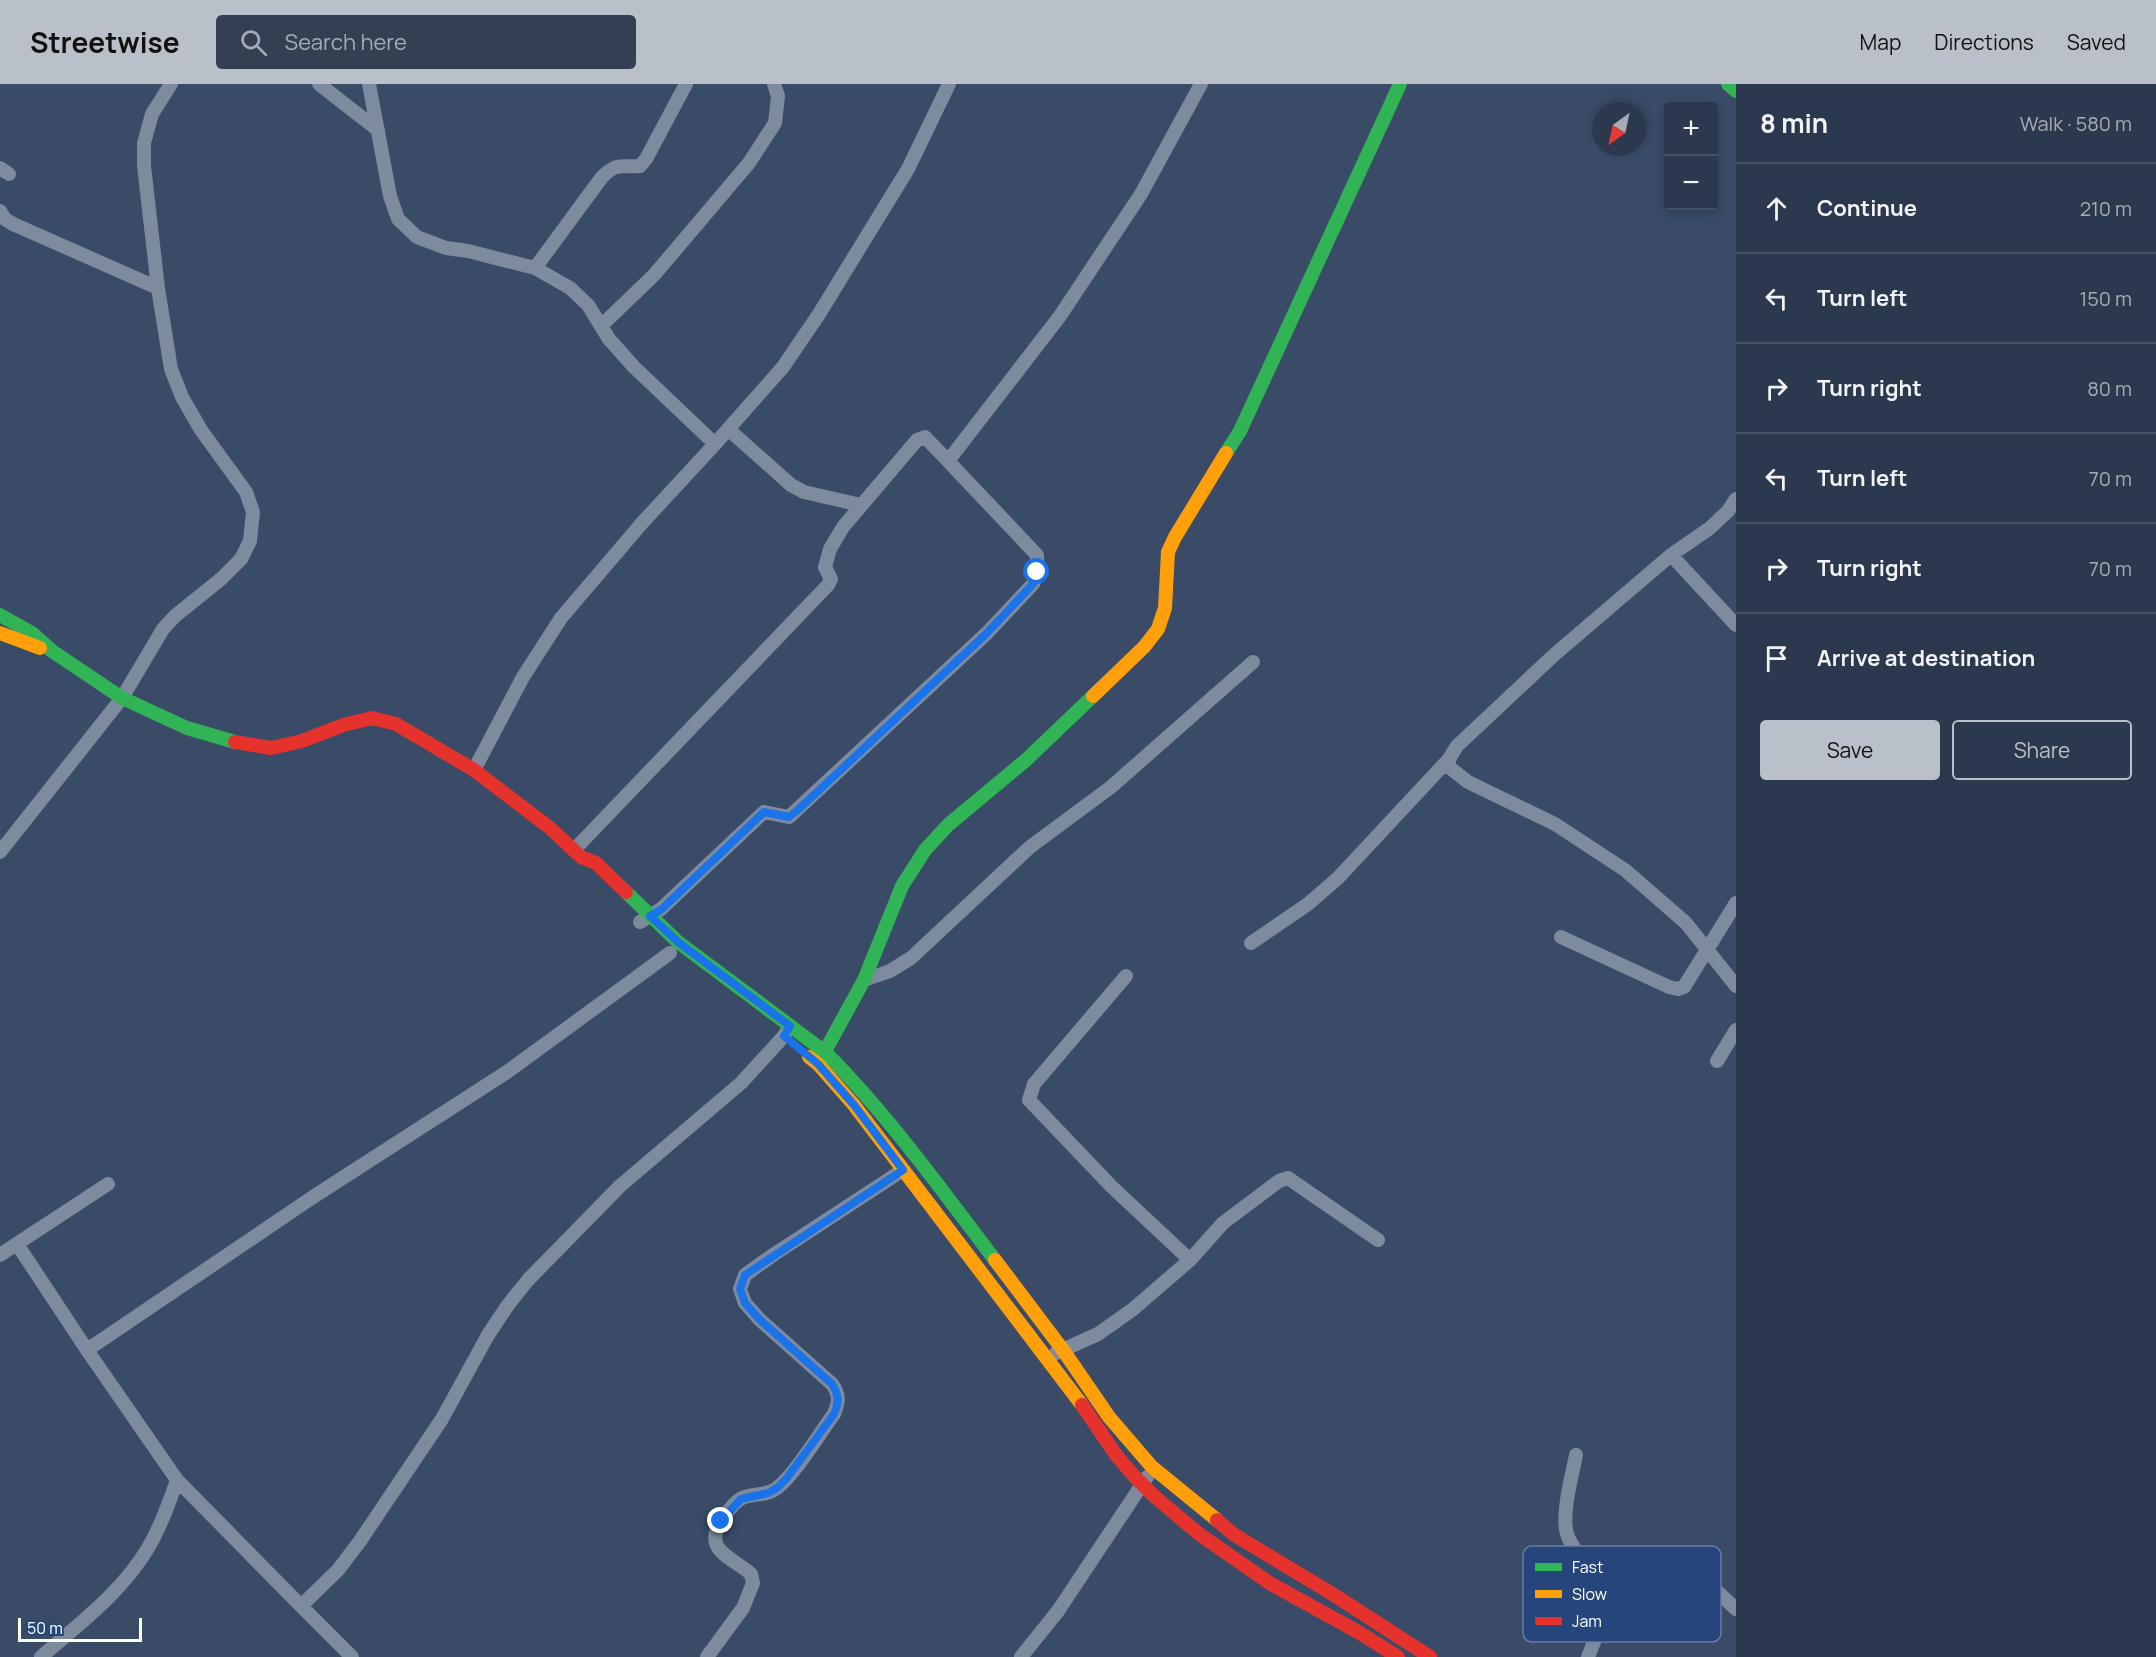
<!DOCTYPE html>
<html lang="en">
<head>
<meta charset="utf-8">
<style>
	body { margin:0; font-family:Manrope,sans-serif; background:#343f54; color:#f1f3f6 }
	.controls { position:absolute; right:18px; top:18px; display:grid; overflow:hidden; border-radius:6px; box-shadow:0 3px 9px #0003 }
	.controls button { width:54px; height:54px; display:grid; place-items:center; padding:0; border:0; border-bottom:2px solid #485265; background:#2c384d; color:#f1f3f6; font:30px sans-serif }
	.compass { position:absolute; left:1592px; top:18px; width:54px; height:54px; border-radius:50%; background:#2c384d; box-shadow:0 3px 9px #0003; rotate:213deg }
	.scale { position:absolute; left:18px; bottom:15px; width:124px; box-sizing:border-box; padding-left:6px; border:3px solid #fff; border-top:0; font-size:16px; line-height:21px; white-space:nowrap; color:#fff; -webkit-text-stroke:4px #26467b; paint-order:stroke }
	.stop { position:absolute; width:18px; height:18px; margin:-14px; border:4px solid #1a73e8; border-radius:50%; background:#fff }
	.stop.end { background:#1a73e8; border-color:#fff; box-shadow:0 2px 6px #0008 }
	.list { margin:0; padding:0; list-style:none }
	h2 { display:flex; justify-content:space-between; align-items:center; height:78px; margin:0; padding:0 24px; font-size:26px }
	h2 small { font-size:20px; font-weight:400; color:#a6acb6 }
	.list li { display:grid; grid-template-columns:39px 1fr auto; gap:18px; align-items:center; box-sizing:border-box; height:90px; padding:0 24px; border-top:2px solid #485265 }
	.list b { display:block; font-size:22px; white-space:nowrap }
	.list em { font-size:20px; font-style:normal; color:#a6acb6 }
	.actions { display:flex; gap:12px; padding:18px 24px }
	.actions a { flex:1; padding:14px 0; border:2px solid #bac0ca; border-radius:6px; text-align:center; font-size:21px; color:#bac0ca }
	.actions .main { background:#bac0ca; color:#111 }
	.icon { flex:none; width:33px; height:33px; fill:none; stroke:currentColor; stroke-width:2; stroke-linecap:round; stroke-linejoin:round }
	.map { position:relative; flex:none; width:1736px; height:1573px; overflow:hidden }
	header { display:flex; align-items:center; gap:36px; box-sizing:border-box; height:84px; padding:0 30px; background:#bac0ca; color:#111 }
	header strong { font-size:28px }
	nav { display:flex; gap:33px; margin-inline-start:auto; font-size:21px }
	.search { width:420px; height:54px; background:#343f54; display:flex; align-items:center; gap:15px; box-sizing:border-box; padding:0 21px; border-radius:6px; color:#a6acb6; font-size:22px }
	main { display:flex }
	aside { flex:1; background:#2c384d }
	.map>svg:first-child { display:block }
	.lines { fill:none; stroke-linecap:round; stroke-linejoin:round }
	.street { stroke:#7e8b9e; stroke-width:14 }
	.fast { stroke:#30b455; stroke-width:14 }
	.slow { stroke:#ff9f0a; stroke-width:14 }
	.jam { stroke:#e5322d; stroke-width:14 }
	.route { stroke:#1a73e8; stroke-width:8 }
	.key { fill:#26467b; stroke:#677ea3; stroke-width:1.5 }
	.key-label { font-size:16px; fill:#fff }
</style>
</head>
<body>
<header>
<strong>Streetwise</strong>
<div class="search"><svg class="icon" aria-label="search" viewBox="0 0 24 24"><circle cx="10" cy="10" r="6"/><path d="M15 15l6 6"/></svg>Search here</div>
<nav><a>Map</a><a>Directions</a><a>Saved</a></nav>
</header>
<main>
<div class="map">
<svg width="1736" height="1573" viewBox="0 0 1736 1573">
	<rect width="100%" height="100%" fill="#3a4b67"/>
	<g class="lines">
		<path class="street" d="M319,0L378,46
			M369,0L390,112L398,135L417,153L446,164L468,167L535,184L570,204L588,221L609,255L634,283L715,360
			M0,84L9,90
			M0,127L5,135L13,140L158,204
			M535,184L602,93C619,77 620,84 640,82L646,75L686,0
			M601,242L654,191L749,79L775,39L778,12L774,0
			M728,345L791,401L804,408L861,421
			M1736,415L1728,427L1710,444L1671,471L1554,571L1457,662L1449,675V683L1468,698L1555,740L1625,786L1686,839L1736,902
			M1671,471L1736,541
			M474,686L523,593L561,534L642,439L715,360L783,283L819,230L908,85L949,0
			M574,766L828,501L831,495L825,483L830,465L843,443L917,356L925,353L948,377
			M0,768L122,614L163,545L175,532L221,495L241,475L250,457L253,428L246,408L201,346L182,313L171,285L158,204L144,82V59L152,30L171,0
			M640,838L661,825L764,728L789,733L987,549L1033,500L1037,488V471L948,377L1060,232L1141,110L1201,0
			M1561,853L1669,903L1678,905L1684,903L1736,819
			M1251,859L1308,820L1338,794L1449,675
			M1126,892L1034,1000L1029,1016L1111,1102L1190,1176
			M864,896L890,887L911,874L1030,763L1111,703L1253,578
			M1717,977L1736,946
			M17,1160L87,1266L177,1396C169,1420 161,1442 148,1464C122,1508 79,1540 41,1573
			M0,1171L108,1100
			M87,1266L313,1113L507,988L670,869
			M1056,1269L1098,1250L1132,1226L1190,1176L1223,1139L1279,1097L1288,1094L1378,1156
			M1576,1371C1572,1392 1560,1434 1568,1453C1577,1474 1599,1489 1616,1503
			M177,1396L301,1522L338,1486L360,1457L442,1335L488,1251L508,1221L528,1196L620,1102L741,999L784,952L790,942
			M301,1522L352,1573
			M707,1573L743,1524L753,1499L751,1490C730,1472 701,1466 723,1434C728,1427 734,1418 742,1414C754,1409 767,1412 777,1404C796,1389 819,1350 834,1330C839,1318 840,1311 832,1300L759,1235L745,1219L740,1205L745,1191L773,1171L903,1086
			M1021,1573L1058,1527L1147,1393
			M1588,1573L1616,1503L1635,1484L1656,1478L1678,1479L1694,1486L1736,1525"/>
		<path class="fast" d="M1728,0L1736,7
			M1226,369L1240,347L1400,0
			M0,531L32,549L52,567L122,614L187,644L235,658
			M626,808L678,858L825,968C888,1031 941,1105 995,1176
			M818,980L864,896L902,802L925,766L948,741L1026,676L1093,612"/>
		<path class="slow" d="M0,549L40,564
			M1093,612L1144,563L1158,545L1165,524L1168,468L1175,453L1226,369
			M809,973L818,980L854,1021L1082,1321
			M995,1176L1063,1266L1109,1333L1152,1383L1217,1436"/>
		<path class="jam" d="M235,658L271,664L302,657L343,641L372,634L396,640L474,686L550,744L581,773L596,779L626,808
			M1082,1321L1116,1371L1134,1392L1154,1412L1199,1450L1271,1500L1360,1549L1398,1573
			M1217,1436L1233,1450L1334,1511L1430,1573"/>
	</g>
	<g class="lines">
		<path class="route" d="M721,1437L741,1415L768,1409L777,1404L787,1394L834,1330C839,1318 839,1311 832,1300L759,1235L745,1219L740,1205L745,1191L903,1086L854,1021L818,980L784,952L790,942L678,858L650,832L662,825L764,728L789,733L799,725L987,549L1033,500L1037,488"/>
	</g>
	<rect x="1523" y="1462" width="198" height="96" rx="9" class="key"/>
	<rect x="1535" y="1479" width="27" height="8" fill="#30b455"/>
	<rect x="1535" y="1506" width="27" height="8" fill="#ff9f0a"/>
	<rect x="1535" y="1533" width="27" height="8" fill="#e5322d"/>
	<g class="key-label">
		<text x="1572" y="1489">Fast</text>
		<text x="1572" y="1516">Slow</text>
		<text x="1572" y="1543">Jam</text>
	</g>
</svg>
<div class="controls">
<button>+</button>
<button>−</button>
</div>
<svg class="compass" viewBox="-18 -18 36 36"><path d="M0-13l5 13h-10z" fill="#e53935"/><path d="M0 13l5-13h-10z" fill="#a6acb6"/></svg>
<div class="scale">50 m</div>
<div class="stop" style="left:1037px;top:488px"></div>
<div class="stop end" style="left:721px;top:1437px"></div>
</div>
<aside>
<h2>8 min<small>Walk · 580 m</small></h2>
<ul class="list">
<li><svg class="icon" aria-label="ahead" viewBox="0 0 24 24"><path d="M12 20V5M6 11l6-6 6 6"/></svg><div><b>Continue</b></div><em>210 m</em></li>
<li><svg class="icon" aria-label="left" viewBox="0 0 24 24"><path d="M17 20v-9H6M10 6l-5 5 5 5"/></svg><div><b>Turn left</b></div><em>150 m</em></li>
<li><svg class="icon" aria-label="right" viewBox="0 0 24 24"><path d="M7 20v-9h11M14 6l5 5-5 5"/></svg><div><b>Turn right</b></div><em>80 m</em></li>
<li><svg class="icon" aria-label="left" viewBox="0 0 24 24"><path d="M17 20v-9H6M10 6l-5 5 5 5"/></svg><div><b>Turn left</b></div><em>70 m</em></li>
<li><svg class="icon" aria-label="right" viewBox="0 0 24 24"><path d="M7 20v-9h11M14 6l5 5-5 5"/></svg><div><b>Turn right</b></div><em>70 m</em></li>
<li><svg class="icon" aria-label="arrive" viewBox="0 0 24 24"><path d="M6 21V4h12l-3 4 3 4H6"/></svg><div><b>Arrive at destination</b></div></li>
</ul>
<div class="actions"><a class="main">Save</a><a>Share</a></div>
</aside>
</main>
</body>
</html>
